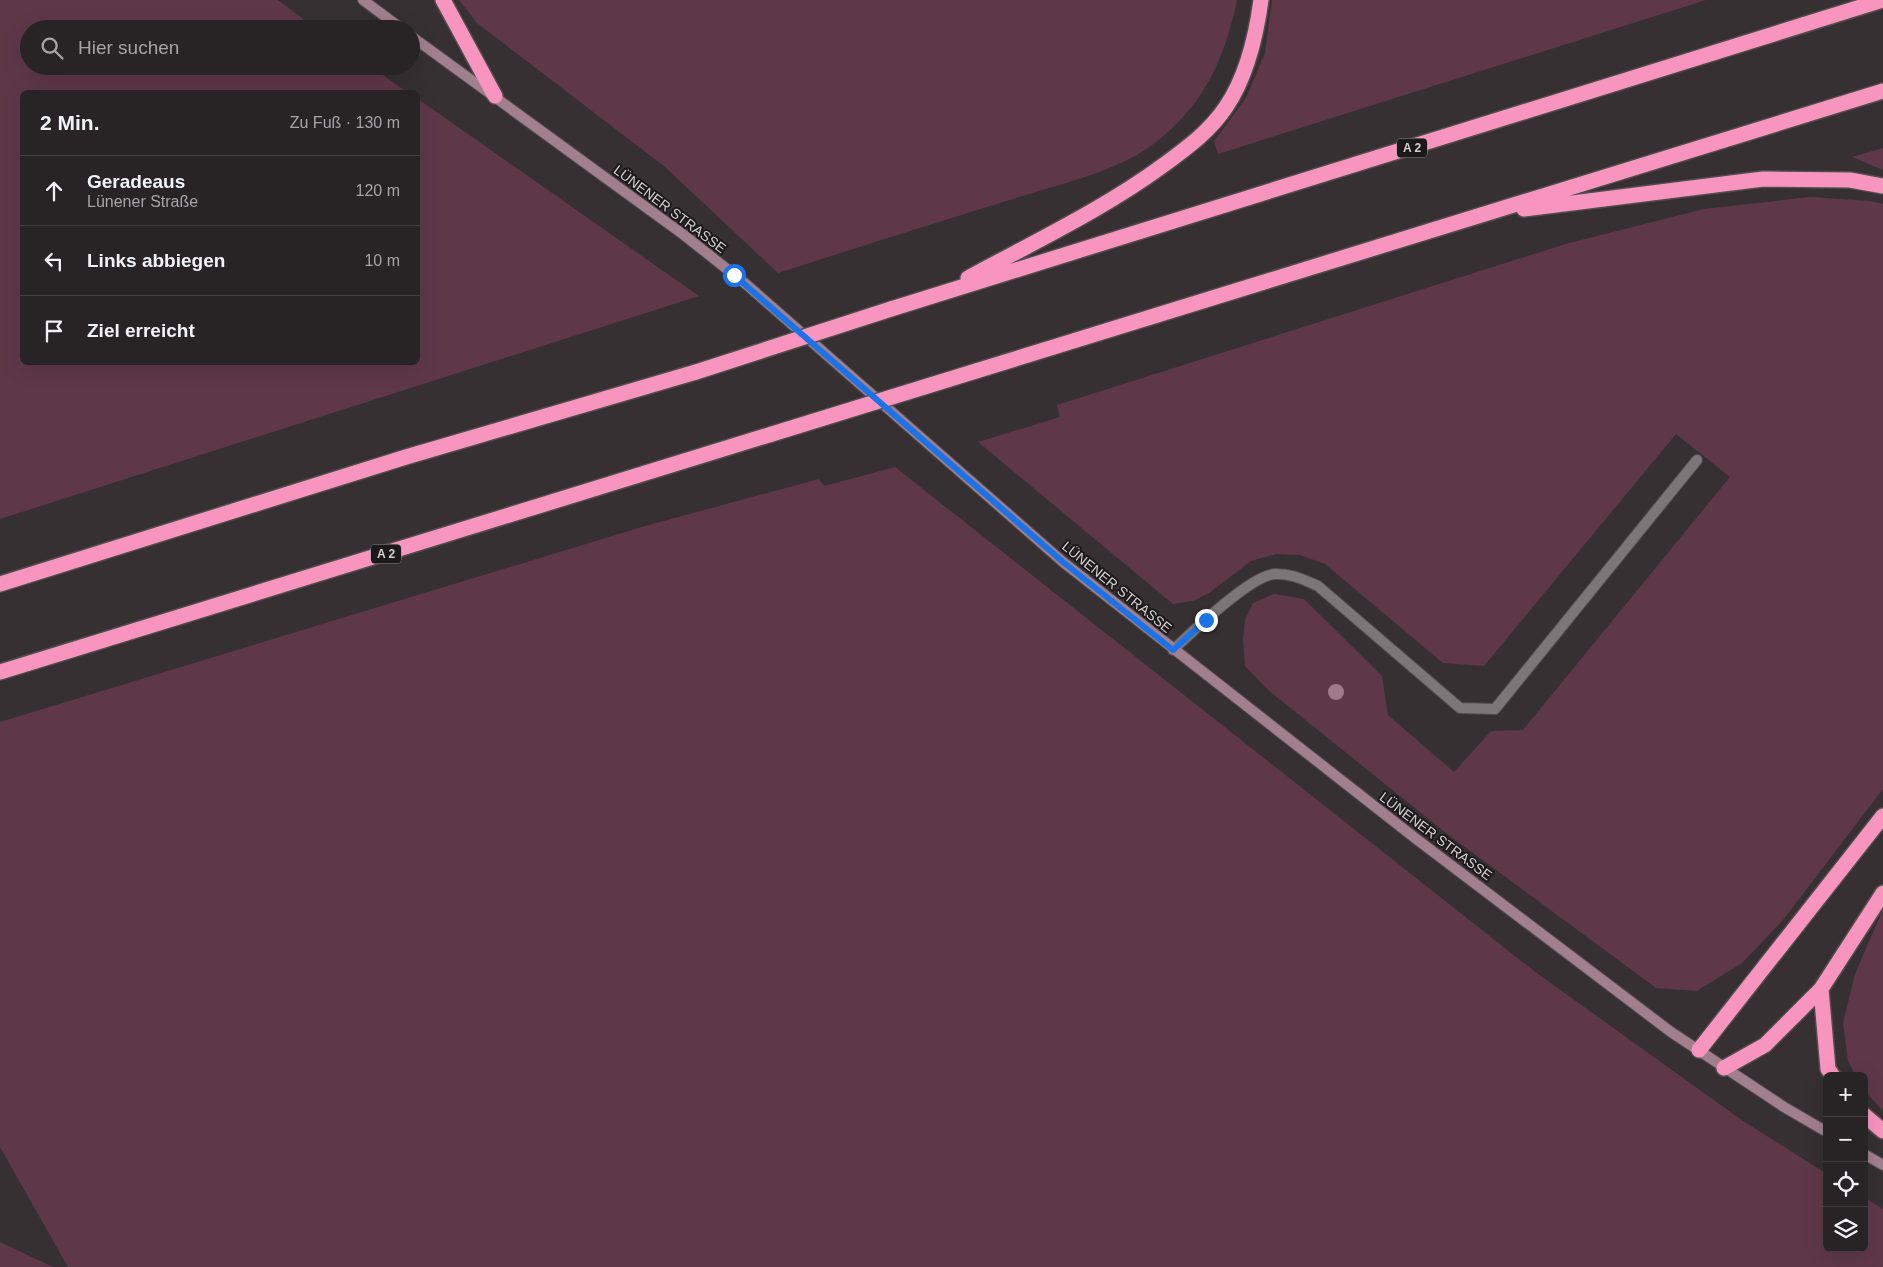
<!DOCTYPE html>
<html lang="de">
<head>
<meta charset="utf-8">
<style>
	body { margin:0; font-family:Arial,sans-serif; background:#302c2e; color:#f1f3f6 }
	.controls { position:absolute; right:15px; bottom:15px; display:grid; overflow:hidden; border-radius:8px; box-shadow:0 5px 20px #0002 }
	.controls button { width:45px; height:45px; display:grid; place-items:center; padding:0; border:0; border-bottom:1px solid #444143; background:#282426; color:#f1f3f6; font:25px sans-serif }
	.stop { position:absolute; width:15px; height:15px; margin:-11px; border:4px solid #1a73e8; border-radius:50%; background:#fff }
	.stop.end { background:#1a73e8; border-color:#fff; box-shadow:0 1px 5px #0008 }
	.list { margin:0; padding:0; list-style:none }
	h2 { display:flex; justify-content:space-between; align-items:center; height:65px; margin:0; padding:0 20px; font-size:21px }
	h2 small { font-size:16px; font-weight:400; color:#a5a4a7 }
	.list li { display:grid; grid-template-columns:32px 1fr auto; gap:15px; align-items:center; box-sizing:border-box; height:70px; padding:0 20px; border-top:1px solid #444143 }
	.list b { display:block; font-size:19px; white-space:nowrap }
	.list p { margin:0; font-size:16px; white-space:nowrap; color:#a5a4a7 }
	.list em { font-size:16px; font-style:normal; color:#a5a4a7 }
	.icon { flex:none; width:28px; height:28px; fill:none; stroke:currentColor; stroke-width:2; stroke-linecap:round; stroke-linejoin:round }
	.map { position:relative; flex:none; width:1883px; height:1267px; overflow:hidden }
	.search { position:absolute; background:#282426; box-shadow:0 5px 20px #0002; left:20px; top:20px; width:400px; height:55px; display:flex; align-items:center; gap:12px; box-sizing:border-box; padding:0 18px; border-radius:28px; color:#a5a4a7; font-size:19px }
	.panel { position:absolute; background:#282426; box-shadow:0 5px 20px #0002; left:20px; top:90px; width:400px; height:275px; border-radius:8px }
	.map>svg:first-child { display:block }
	.green { fill:#5f3848 }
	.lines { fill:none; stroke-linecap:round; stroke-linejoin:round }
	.lane-casing { stroke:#514c4e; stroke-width:12 }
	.secondary-casing { stroke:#514c4e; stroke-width:12 }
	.highway-casing { stroke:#514c4e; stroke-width:18 }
	.lane { stroke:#7d7678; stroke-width:10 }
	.secondary { stroke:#a27f8d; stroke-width:10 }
	.highway { stroke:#f895be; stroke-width:15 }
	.highway-bridge-casing { stroke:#514c4e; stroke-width:18; stroke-linecap:butt }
	.highway-bridge { stroke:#f895be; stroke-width:15 }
	.tree { fill:#a17a89 }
	.route { stroke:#1a73e8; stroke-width:6 }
	.labels { text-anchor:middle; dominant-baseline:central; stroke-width:4; stroke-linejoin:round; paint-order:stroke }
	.shield { fill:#1c191a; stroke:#9d999b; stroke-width:1 }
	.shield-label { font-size:12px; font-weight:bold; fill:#d4d0d2 }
	.street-label { font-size:14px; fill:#d4d0d2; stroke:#1c191a }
</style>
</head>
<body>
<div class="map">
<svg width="1883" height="1267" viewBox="0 0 1883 1267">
	<rect width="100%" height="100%" fill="#363032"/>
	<path class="green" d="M0,0H278L317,29H29V66H370L407,92H22V362H418V99L699,296L0,519Z
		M459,0H1237C1225,57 1206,101 1160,139C1120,172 1062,183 1013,199C935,223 856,248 778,273L665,167L477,23Z
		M1272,0H1706L1218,154L1214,141L1246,98L1265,53Z
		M1883,148V170L1852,157Z
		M1810,197L1871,201L1883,204V789L1783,920L1742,963L1697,991L1656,988L1446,833L1268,690L1245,666L1243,640L1245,620L1253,603L1274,594L1304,599L1382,676L1388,715L1454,772L1491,731L1523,730L1730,477L1676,434L1484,666L1443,663L1325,564L1300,555L1276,554L1251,561L1209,593L1193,601L1173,604L978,442L1060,417L1057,405L1569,243L1704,209Z
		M895,467L1534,971L1743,1121L1827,1174V1248H1864V1197L1883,1209V1267H68L0,1147V722L645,526L819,479L824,486Z
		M1883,909V1111L1864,1090V1076H1856L1848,1061L1843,1023L1855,974Z
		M0,1242L53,1267H0Z"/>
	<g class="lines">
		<g class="lane-casing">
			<path id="lane" d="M1173,650C1193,631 1249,577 1274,574C1291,573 1304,580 1318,586L1460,708L1495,709L1697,460"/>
		</g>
		<g class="secondary-casing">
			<path id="secondary" d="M363,0L402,29
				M411,36L684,235L747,285L1063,562L1415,838L1671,1032L1784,1107L1827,1132
				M1864,1154L1883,1165"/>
		</g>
		<g class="highway-casing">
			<path id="highway" d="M443,0L495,96
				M1524,209L1763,179L1850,180L1883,186
				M968,278C1034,242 1104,209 1165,164C1188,147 1210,131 1226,107C1247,76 1256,37 1261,0
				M891,309L1883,0
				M976,371L1883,91
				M0,584L406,457L696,372
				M0,672L772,434
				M1699,1050L1883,816
				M1724,1068L1765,1045L1821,989
				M1833,1076L1828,1069L1821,989L1883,893
				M1864,1115L1883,1131"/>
		</g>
		<use href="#lane" class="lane"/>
		<use href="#secondary" class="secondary"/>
		<use href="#highway" class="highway"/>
		<g class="highway-bridge-casing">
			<path id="highway-bridge" d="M696,372L891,309
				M772,434L976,371"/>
		</g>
		<use href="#highway-bridge" class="highway-bridge"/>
	</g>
	<circle class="tree" cx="1336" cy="692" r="8"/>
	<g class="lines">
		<path class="route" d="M734,275L1063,562L1173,650L1206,620"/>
	</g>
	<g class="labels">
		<g class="shield">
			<rect x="1397" y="138.5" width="30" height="19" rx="4"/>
			<rect x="371" y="544.5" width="30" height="19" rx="4"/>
		</g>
		<g class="shield-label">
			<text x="1412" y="148">A 2</text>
			<text x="386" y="554">A 2</text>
		</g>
		<g class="street-label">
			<text transform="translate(670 209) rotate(37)">LÜNENER STRASSE</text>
			<text transform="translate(1117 587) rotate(39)">LÜNENER STRASSE</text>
			<text transform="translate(1436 836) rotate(37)">LÜNENER STRASSE</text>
		</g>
	</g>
</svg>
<div class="controls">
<button>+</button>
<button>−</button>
<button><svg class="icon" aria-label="locate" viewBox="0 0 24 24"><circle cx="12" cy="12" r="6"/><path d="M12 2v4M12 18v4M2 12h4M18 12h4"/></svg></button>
<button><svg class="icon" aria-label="layers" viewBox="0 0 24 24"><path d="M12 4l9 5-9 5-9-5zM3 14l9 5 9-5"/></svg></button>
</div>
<div class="stop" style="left:734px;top:275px"></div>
<div class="stop end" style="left:1206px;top:620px"></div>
<div class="search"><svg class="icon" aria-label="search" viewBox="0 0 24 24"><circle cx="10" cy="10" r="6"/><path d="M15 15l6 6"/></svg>Hier suchen</div>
<section class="panel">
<h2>2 Min.<small>Zu Fuß · 130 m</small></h2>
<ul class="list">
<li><svg class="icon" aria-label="ahead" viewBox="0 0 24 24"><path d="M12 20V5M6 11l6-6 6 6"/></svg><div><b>Geradeaus</b><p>Lünener Straße</p></div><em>120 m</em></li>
<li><svg class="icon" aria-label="left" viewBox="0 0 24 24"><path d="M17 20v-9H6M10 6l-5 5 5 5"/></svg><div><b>Links abbiegen</b></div><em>10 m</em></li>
<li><svg class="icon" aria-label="arrive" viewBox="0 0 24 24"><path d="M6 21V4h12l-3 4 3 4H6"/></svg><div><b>Ziel erreicht</b></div></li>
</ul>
</section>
</div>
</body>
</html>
